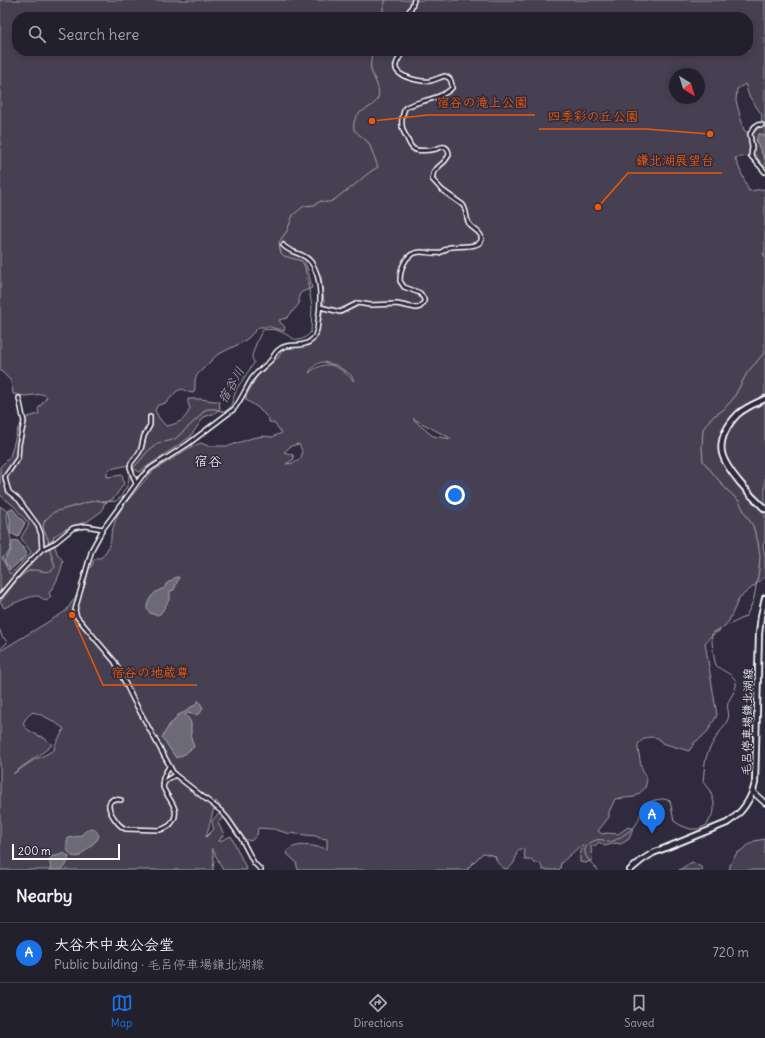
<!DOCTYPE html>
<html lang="en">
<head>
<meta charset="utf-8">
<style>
	body { margin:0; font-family:Delius,"Klee One",sans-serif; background:#2f2d3a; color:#f1f3f6 }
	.compass { position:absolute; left:669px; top:68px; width:36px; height:36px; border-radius:50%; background:#23202e; box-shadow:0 2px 6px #0003; rotate:142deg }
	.scale { position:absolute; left:12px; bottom:10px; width:108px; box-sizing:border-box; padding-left:4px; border:2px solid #fff; border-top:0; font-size:11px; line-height:14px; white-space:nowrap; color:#fff; -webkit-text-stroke:3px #2f2a3d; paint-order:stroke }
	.you { position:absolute; left:455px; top:495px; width:14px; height:14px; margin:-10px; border:3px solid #fff; border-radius:50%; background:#1a73e8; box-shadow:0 0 0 6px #1a73e833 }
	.badge { display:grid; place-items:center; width:26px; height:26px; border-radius:50%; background:#1a73e8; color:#fff; font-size:13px; font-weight:700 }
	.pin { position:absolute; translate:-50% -33px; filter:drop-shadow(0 1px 2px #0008) }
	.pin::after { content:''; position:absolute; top:21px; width:14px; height:12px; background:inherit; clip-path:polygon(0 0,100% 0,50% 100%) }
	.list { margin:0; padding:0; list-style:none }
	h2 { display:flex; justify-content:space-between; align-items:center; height:52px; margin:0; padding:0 16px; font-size:17px }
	h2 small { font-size:13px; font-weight:400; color:#a3a3aa }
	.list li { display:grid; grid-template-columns:26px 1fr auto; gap:12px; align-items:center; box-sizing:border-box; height:60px; padding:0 16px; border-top:1px solid #403e4a }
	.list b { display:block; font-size:15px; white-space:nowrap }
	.list p { margin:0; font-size:13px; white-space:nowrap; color:#a3a3aa }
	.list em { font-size:13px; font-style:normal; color:#a3a3aa }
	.icon { flex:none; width:22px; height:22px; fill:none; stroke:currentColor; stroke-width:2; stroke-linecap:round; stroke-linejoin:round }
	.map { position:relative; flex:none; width:765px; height:870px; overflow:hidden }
	.search { position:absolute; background:#23202e; box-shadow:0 2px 6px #0003; left:12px; right:12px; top:12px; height:44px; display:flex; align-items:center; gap:10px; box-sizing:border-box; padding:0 14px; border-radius:16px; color:#a3a3aa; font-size:15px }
	.sheet { height:112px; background:#23202e }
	nav { display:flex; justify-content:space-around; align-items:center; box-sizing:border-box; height:56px; border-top:1px solid #403e4a; background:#23202e; font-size:11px; color:#a3a3aa }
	nav a { display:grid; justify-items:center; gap:2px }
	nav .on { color:#1a73e8 }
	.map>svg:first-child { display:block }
	.green { fill:#464152; stroke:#a2a0a8; fill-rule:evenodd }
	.water { fill:#6d6a77; stroke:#a7a6ad }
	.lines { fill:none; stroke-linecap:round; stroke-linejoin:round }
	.stream { stroke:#a7a6ad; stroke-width:1 }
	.minor-casing { stroke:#fff; stroke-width:6 }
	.tertiary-casing { stroke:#fff; stroke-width:7 }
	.secondary-casing { stroke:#fff; stroke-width:8 }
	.minor { stroke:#2f2a3d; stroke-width:3 }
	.tertiary { stroke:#2f2a3d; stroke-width:4 }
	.secondary { stroke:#2f2a3d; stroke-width:4.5 }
	.labels { text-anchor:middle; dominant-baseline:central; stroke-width:3; stroke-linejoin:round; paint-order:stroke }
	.street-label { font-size:12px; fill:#fff; stroke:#2f2a3d }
	.water-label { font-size:13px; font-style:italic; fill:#b6b4bb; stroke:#2f2a3d }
	.quarter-label { font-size:14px; fill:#fff; stroke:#2f2a3d }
	.leader { fill:none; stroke:#e8590c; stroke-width:1.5 }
	.callout-dot { fill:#e8590c; stroke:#2f2a3d; stroke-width:1.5 }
	.callout-label { font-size:13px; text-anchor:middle; font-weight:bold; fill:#e8590c; stroke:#2f2a3d; stroke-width:3; stroke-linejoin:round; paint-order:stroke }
</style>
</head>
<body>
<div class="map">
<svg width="765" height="870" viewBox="0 0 765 870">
	<rect width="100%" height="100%" fill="#2f2a3d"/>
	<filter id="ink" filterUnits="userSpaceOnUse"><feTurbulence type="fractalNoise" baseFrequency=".025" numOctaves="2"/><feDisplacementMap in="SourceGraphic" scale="8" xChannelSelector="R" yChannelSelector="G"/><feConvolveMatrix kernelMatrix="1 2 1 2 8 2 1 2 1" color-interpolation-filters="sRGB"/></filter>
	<g filter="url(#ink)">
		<path class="green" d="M0,0H765V136L762,134L756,140L765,160V168L755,155L735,158L749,191L765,189V541L763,545L765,557V577L739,598L729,621L719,631L711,636L705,643L717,715L708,731L701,738L695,742L689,751L662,743L658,738C647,736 646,737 638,744V748L641,766L647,780L645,788L635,797L615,799L609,812V817L598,831L602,834L607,833L618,834L628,827L633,829L629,839L621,844L616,843L605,846L599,842L595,846H591L592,860L586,863L580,862V855L583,846L579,847L561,863L560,869L558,870H543L540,863H534L531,860H525L524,849H522L518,850C515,857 516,866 506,869C499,866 497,863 495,856L483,853L468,868V870H298L296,862L286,853C293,841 315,846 327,849V839L319,838L316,836L287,833L273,829L258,828L257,835L251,841L244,839L237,828L216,801L206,837L214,829C210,820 213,819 219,814L223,817L218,823L224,834L218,842L231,836L247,870H223L212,848L214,861L213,869L214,870H0V651L66,611L76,596L84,588L89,569L93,564V561L96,558H101L107,550L111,540V534L117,516L123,506L153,471L189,448L201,443L208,446H229L252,438L263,436L272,437L282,433L274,423L269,422V419L257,407L246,400V396L253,384L256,377L273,361L278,358L282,351L289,347H297L309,345L318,336L324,302L321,276L310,257L305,263L308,270L312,288L302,292L299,295V304L287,318L279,320L280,322L285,327L284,331L270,327H259L248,338L243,342L217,355L197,375L195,381V389L193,393L188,392L182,389L177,391L166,403L158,405L155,410L159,418L166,426C173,425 181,422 185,417C188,414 188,411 190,408L188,403V399H201L214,401H219L220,409L213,414L204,417L190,437L139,472L129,465L110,469L107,472V477L122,475L124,484L114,498L104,504L102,511L88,521L66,529L54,536L53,540L57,553L63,561C61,572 56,584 49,593L51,597L46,601C43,599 40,597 38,596C30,595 11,605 4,608L0,601V506L7,511C7,516 7,520 8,525C10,536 16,551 2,558L10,574L17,568L31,552L21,538L29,524L14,506L0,495V467L10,457L18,428L28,417L39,414L38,409L47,397L43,394L25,396L13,394L11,381L0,370ZM17,17H748V51H17ZM675,74H699V98H675ZM745,84L749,96L762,115L761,126L754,132H746L744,130L736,101L737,89ZM323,362L336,365L351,375L354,381C339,367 328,357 309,373C312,367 317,363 323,362ZM413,419H414L452,439L433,436L429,433ZM299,444C306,457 300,463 286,464L294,459L293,455L284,452L291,446ZM33,712C45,716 54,721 64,729L54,747L55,749L47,754L34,760L13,774C25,763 40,756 52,745C45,735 29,735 23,724C25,718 28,716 33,712Z
			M765,839V870H729L731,863L736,854L754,841Z
			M692,862L701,867L703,870H679Z"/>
		<path class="water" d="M759,134H762L765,136V160L757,143V137Z
			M12,508L25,523L18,537L10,533V519L8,510Z
			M13,540L18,541L27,553L22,560L10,570L8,568L9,567L8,565L7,566L4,560L10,552Z
			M176,577H179L174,590L170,591C170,593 170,596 170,598C169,600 162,612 160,614C154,617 146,612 147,606C148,600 153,593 158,591C162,588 165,590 166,584Z
			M198,701H199L203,708L201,712L196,715L188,713L185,715L189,719L191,723V737L194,747L183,755L176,758L162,737L170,724L174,721L178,715L185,712L191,707L194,706Z
			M92,828C96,830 97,832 99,836L97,840L80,856C68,860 65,847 68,838L80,836L88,829Z
			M64,853L69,857C65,870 64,870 50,870C52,865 47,860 52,856H56Z"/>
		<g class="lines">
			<path class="stream" d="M383,17V7L386,0
				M763,253L765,257
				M49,543L47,536L44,531L43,526L45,520L54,512L96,500L105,502L116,501L120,498L128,484L129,479V472L139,462L147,452L158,443L169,441L175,439L197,419L205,410L208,409H215L224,412L230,408L237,388L254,363C254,361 252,359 252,357C252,353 260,333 263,330C268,329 274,329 279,331C294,337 297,347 311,332L312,306L305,267L302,261L284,256L281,253L280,249L279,242L287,231L293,215L304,206L314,205L321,201C331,205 336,198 344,192C348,191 349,189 352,187C361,180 368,172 378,167L369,143L354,130C351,107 374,112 378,97C381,88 373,78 371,70C370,63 371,57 373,51
				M0,602C8,593 18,575 29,571C38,567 48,577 55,567L50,550V547
				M0,630L2,637C5,638 6,640 7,643L0,649
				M598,870C594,865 583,857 585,849C587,843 597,838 603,840C606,841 605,842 609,842C614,842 624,835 628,832C630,830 633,828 635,826C644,814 636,806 655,800C660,799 664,798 670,801L674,821L680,825L690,829H698L707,825L714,811V802L710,791L703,782C704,774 704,766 706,758C710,744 720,733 727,721C731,714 726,709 728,703C730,697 735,692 736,686C738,674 721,672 716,665C714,661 711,638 712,634C713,633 713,633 714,632L737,621L746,616L751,606L754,598L759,570L760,556L758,542L753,526L746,515L739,501L726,489L703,461L702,447L703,429L711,418L723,410L733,399L747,373L765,352"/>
			<g class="minor-casing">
				<path id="minor" d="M406,17L412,6L414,0
					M762,125C755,123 753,129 750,134L752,147L751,156L765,172
					M320,307L340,312L358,303L370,305L397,304L416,308L420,307L422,305L424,302V299L420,293L404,287L400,281C400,268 406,252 421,252C427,252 433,254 439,253C443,252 446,248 450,247C457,245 485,250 481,236C479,231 473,229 470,225C465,219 468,212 463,205L442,190L432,179L434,171L445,161L449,155C449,152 449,149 445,147C442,146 439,148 436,149C432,150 418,152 414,149C410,147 408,140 406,136C400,126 401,119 405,108C409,105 414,104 420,102C431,99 444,96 452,88C452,82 451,78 445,76C440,77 435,80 430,81C422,82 393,77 396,65C397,60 401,56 403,51
					M19,398L24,422L19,444L18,458L7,474L5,477L6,482L9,492L19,500L38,526L41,534L42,549
					M136,484L130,467L131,463L138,454L141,449L144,436L150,425V417
					M0,596L19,573L42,549L56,542L73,528L78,527L86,526L103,529
					M163,783C161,777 167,772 169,766
					M121,800L113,799C111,801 110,801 109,804C108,812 119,827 126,829L160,830C166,828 171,826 173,821C181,809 167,798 163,787C164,780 170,778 175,775
					M261,870L254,863L241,838L228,819L221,811L174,774L133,699L115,662L77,617L75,610L92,549L103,529L142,476L151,468L188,444L234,409C241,400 245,390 251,380C256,372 263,368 270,361C273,358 274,354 277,351C287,341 299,349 309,342C311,341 314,338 315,336C317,331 318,326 318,321C321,303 322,277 311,262C304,252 290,254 283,245"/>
			</g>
			<g class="tertiary-casing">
				<path id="tertiary" d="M753,792L765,803"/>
			</g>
			<g class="secondary-casing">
				<path id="secondary" d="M765,399C756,403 746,407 738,414C728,424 719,439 722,453C726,470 752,497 765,509
					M630,870L642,860L653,853L727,823C742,813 751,801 755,783L759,634L761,616L765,598"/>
			</g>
			<use href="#minor" class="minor"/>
			<use href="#tertiary" class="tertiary"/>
			<use href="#secondary" class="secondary"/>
		</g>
	</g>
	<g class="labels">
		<g class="street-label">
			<text transform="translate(747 722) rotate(-89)">毛呂停車場鎌北湖線</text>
		</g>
		<g class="water-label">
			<text transform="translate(231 385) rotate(-60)">宿谷川</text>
		</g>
		<g class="quarter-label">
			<text x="208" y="461">宿谷</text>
		</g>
	</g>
	<path class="leader" d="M372 121L428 115H535M710 134L646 129H539M598 207L628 173H722M72 615L103 685H197"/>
	<g class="callout-dot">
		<circle cx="372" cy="121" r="4"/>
		<circle cx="710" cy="134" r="4"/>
		<circle cx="598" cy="207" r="4"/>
		<circle cx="72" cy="615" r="4"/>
	</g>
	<g class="callout-label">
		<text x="482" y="107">宿谷の滝上公園</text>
		<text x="593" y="121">四季彩の丘公園</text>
		<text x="675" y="165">鎌北湖展望台</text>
		<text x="150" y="677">宿谷の地蔵尊</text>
	</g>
</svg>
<svg class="compass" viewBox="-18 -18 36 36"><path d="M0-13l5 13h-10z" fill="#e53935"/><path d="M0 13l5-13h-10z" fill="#a3a3aa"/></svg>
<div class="scale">200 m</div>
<div class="you"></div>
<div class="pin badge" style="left:652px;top:834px">A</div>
<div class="search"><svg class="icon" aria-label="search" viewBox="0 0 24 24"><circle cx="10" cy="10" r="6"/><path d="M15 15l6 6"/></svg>Search here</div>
</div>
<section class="sheet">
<h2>Nearby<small></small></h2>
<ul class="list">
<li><span class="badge">A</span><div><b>大谷木中央公会堂</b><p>Public building · 毛呂停車場鎌北湖線</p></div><em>720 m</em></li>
</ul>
</section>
<nav>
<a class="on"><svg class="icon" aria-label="map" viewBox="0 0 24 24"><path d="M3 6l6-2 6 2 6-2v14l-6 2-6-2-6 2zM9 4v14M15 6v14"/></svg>Map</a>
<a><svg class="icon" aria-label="directions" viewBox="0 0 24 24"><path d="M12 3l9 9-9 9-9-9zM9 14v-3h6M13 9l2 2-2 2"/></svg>Directions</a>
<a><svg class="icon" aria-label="saved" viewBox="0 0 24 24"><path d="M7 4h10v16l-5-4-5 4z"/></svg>Saved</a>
</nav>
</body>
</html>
